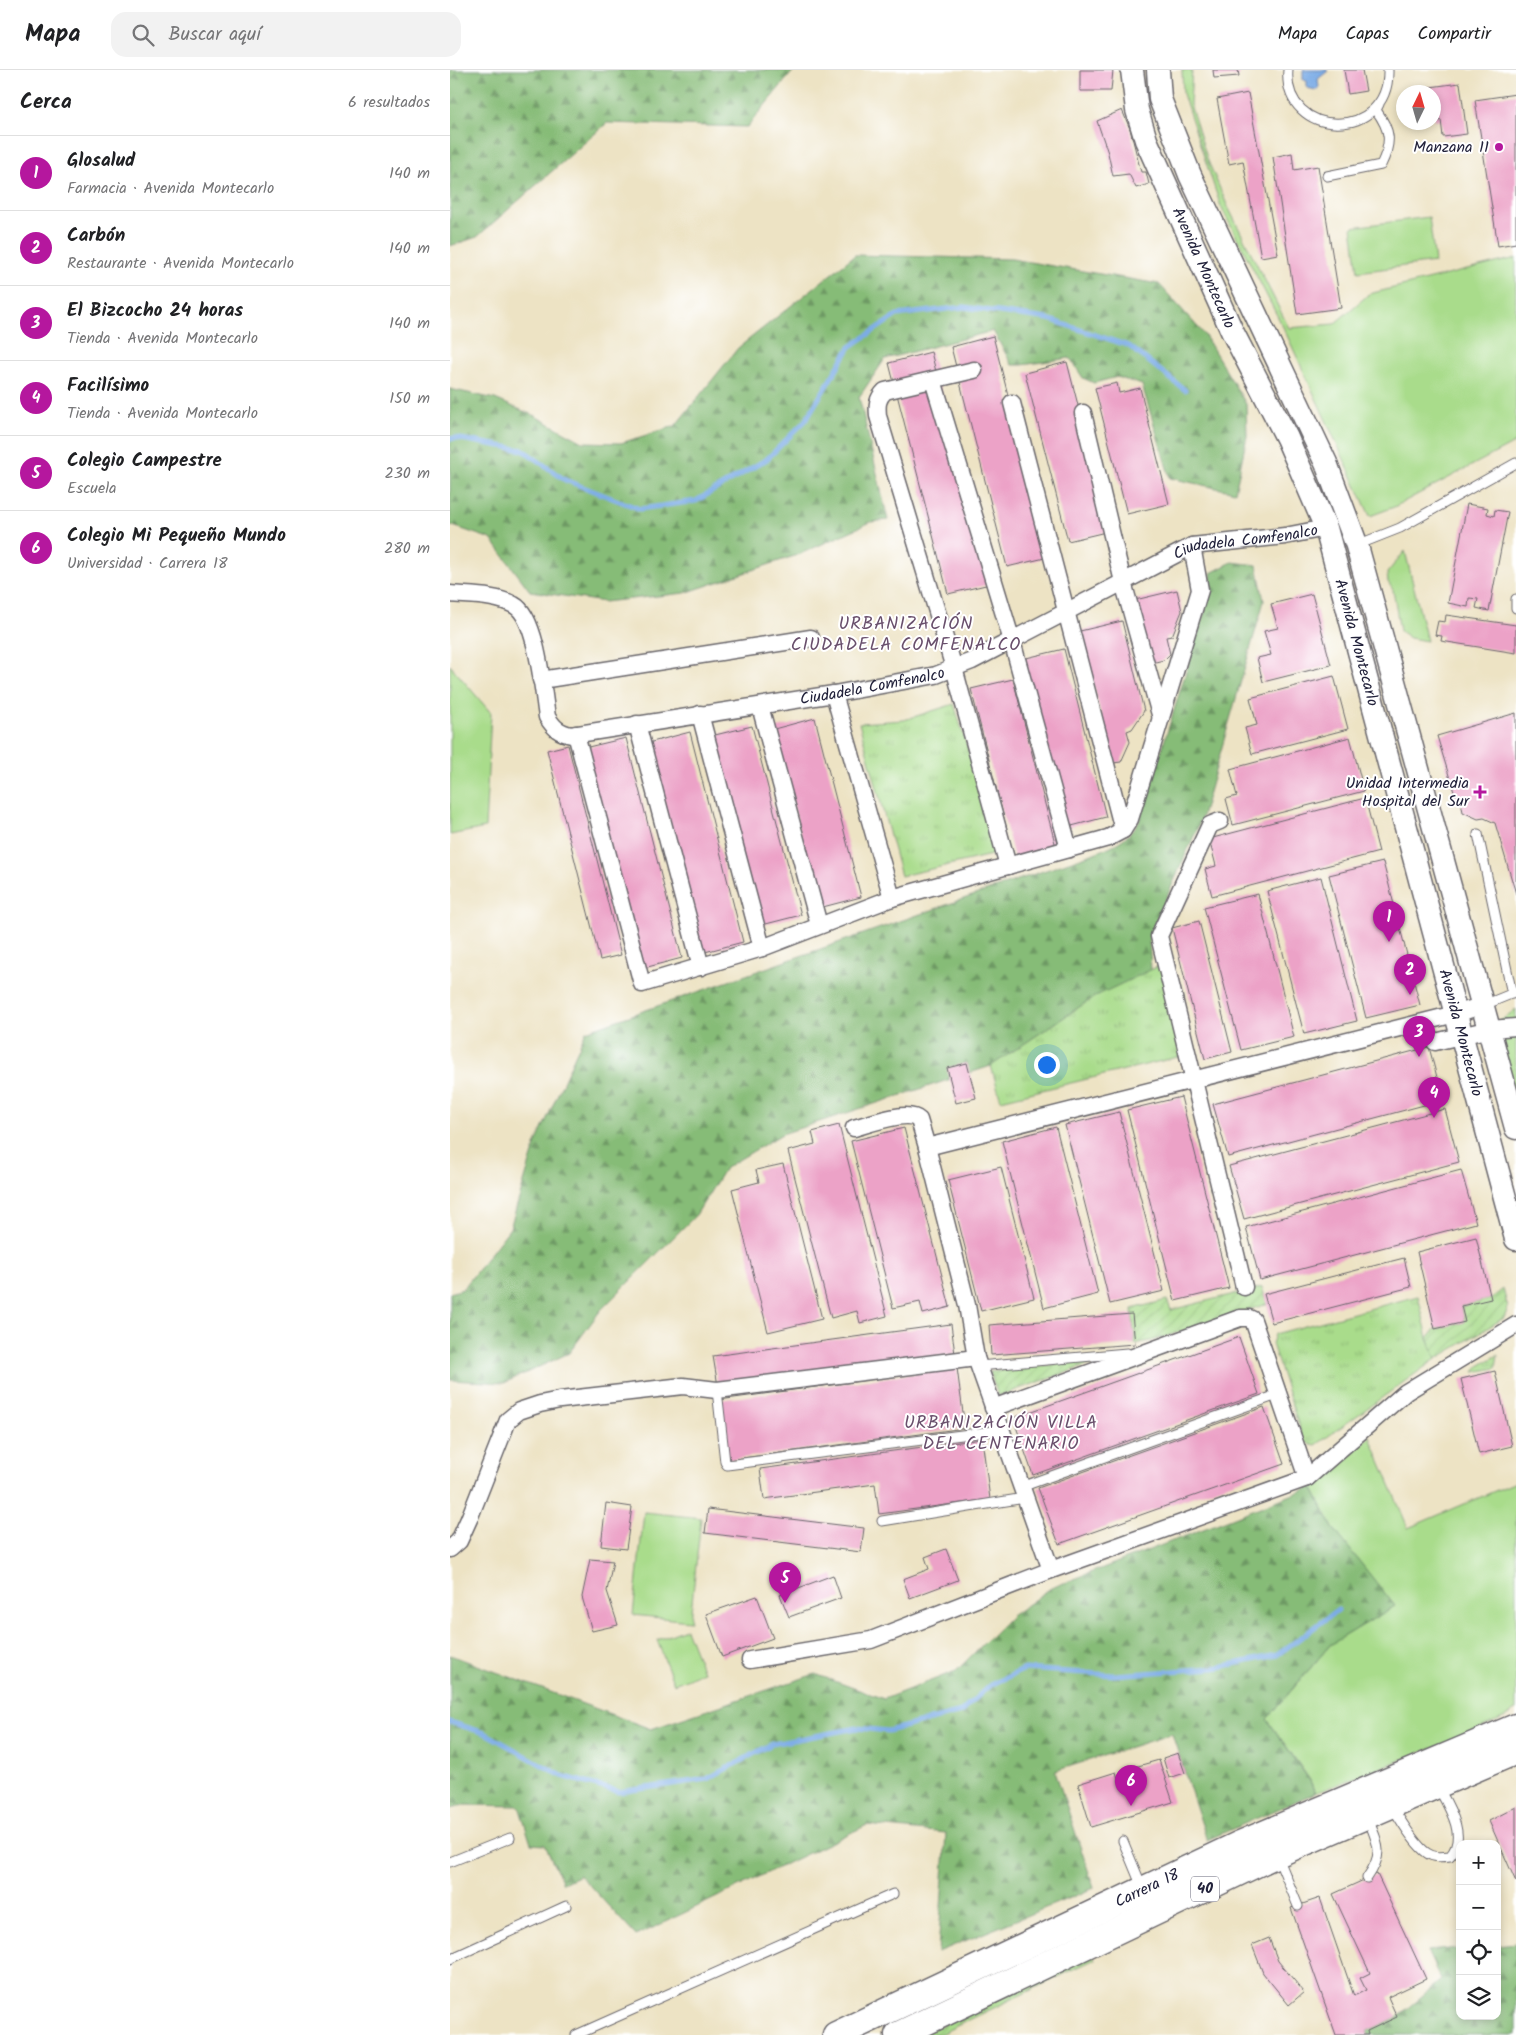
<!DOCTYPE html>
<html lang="es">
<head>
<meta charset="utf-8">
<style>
	body { margin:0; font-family:Kalam,sans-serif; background:#f2f2f2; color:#202124 }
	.controls { position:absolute; right:15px; bottom:15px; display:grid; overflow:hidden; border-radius:10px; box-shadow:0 2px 8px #0003 }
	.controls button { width:45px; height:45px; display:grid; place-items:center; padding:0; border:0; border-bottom:1px solid #e0e0e0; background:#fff; color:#202124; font:25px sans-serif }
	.compass { position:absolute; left:946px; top:15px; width:45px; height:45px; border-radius:50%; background:#fff; box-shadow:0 2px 8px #0003; rotate:5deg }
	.you { position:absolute; left:596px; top:994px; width:18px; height:18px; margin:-12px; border:4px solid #fff; border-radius:50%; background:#1a73e8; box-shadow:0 0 0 8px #1a73e833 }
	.badge { display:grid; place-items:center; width:32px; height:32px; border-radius:50%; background:#b5179e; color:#fff; font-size:16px; font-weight:700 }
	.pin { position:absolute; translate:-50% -41px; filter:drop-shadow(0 1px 2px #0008) }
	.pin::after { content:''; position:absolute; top:26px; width:18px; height:15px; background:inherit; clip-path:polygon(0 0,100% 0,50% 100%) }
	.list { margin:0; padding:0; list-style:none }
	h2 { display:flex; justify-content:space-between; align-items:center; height:65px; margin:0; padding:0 20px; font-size:21px }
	h2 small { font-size:16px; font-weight:400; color:#757577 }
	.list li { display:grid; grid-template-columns:32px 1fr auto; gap:15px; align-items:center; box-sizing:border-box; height:75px; padding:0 20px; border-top:1px solid #e0e0e0 }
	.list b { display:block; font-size:19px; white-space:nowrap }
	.list p { margin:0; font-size:16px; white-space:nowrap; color:#757577 }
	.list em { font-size:16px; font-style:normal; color:#757577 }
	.icon { flex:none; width:28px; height:28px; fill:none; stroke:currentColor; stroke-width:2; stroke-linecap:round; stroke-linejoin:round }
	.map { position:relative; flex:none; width:1066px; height:1965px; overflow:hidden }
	header { display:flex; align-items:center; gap:30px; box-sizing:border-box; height:70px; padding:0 25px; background:#fff; border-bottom:1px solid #e0e0e0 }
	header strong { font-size:24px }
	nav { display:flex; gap:28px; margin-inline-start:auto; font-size:18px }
	.search { width:350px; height:45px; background:#f2f2f2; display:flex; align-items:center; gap:12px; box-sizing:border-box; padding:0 18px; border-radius:15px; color:#757577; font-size:19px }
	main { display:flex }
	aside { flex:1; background:#fff }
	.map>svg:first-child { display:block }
	.grass { fill:#a9dc8b; stroke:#667f63 }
	.forest { fill:url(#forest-firs); stroke:#546f59 }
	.park { fill:url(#park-tufts); stroke:#667f63 }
	.garden { fill:url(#garden-furrows); stroke:#667f63 }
	.water { fill:#7bace6; stroke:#4e6790 }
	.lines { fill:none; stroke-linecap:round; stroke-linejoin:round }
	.stream { stroke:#7bace6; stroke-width:5 }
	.building { fill:#eca2c7 }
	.lane-casing { stroke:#69666b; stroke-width:11 }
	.street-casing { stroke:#69666b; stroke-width:19 }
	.secondary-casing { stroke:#69666b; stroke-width:25 }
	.primary-casing { stroke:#69666b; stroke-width:29 }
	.lane { stroke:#fff; stroke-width:9 }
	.street { stroke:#fff; stroke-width:16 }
	.secondary { stroke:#fff; stroke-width:22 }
	.primary { stroke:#fff; stroke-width:26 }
	.poi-dot { fill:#b5179e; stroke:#fff; stroke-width:2 }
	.labels { text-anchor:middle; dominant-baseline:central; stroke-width:4; stroke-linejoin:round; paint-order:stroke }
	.shield { fill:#fff; stroke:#646476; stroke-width:1 }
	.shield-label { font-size:15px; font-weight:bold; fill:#22223b }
	.poi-label { font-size:16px; fill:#22223b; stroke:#fff; text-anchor:end }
	.street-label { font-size:16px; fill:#22223b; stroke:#fff }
	.neighbourhood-label { font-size:18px; letter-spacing:1px; fill:#694f6c; stroke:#fff }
</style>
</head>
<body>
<header>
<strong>Mapa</strong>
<div class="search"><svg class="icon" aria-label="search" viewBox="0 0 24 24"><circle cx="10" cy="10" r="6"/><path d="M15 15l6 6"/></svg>Buscar aquí</div>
<nav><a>Mapa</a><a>Capas</a><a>Compartir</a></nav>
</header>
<main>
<aside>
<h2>Cerca<small>6 resultados</small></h2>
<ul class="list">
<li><span class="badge">1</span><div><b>Glosalud</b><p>Farmacia · Avenida Montecarlo</p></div><em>140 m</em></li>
<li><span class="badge">2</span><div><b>Carbón</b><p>Restaurante · Avenida Montecarlo</p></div><em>140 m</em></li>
<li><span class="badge">3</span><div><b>El Bizcocho 24 horas</b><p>Tienda · Avenida Montecarlo</p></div><em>140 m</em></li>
<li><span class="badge">4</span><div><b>Facilísimo</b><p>Tienda · Avenida Montecarlo</p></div><em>150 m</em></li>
<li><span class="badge">5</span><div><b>Colegio Campestre</b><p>Escuela</p></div><em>230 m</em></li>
<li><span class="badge">6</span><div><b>Colegio Mi Pequeño Mundo</b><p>Universidad · Carrera 18</p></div><em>280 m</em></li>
</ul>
</aside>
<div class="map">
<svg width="1066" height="1965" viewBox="0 0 1066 1965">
	<defs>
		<pattern id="forest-firs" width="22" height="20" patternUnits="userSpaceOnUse" patternTransform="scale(1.25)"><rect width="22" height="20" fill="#86bc77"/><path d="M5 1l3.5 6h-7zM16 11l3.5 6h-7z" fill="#6d9863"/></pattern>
		<pattern id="park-tufts" width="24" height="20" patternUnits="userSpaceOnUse" patternTransform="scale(1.25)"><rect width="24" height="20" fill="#a9dc8b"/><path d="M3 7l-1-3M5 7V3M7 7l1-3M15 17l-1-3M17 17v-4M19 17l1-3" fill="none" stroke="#91bc79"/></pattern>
		<pattern id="garden-furrows" width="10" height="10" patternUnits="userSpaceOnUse" patternTransform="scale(1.25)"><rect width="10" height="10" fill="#a9dc8b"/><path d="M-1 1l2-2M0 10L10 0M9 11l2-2" fill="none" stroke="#91bc79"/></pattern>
	</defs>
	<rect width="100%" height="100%" fill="#fff"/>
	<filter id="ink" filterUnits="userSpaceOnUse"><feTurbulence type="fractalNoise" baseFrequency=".02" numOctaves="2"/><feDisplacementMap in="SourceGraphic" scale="10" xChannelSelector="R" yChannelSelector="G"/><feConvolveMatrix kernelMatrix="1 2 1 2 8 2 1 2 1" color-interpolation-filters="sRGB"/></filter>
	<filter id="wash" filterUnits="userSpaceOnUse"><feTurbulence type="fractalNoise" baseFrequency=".0096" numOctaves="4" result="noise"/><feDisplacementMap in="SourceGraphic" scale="20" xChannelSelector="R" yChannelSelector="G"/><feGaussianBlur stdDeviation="1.12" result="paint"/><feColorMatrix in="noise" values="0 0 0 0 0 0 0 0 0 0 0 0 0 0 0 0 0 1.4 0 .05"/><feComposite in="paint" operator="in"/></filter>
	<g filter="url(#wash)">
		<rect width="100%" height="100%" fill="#ede3c4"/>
		<path class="grass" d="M732,0H742L740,34L758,91L778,137L839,258L884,254L919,224L1066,188V372L944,437L920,446L834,259L771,137L733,24Z
			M979,147L985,192L908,202L902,157Z
			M955,481L977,571L960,568L950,561L943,520L938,512L937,503Z
			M0,595L41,643L35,758L0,765Z
			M1066,939V1058L1040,959Z
			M920,1367L958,1458L1066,1412V1640L1060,1645L998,1672L865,1723L860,1710L817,1649L880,1575L944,1536L883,1458L862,1417Z
			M194,1442L251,1448L240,1551L183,1545Z
			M236,1559L253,1602L224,1614L207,1570Z"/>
		<path class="forest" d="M0,0H344L297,57L157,53L27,167L0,176Z
			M405,185L562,189L709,214L754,264L796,334L797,366L785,422L720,408L692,315L667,307L644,313L633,308L620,288L572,295H562L543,261L435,289L409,327L438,450L421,452L350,484L235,523L154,532L80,521L41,469L0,455V319L45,329L85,346L133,372L171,373L225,356L288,278Z
			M782,492L807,495L814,531L751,750L699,867L701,900L646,926L541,996L332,1064L275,1098L246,1145L150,1241L119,1283L54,1313L0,1310V1223L13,1219L60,1158L86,1073L136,961L642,784C664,775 675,772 689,752L761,522V503Z
			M862,1417L883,1458L945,1536L880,1575L817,1649L860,1711L865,1723L757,1770L722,1664L605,1701L644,1818L488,1882L496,1763L417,1755L186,1866L130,1805L113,1813L95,1775L81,1774L69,1736L14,1735L0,1738V1585L201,1659L365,1604L434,1629L506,1601L561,1546L601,1518Z
			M1066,1873V1965H918L917,1961L947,1947L991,1910L977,1881L1010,1878V1946H1047V1875Z"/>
		<path class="park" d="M504,634L550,783L451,806L409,653L454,650Z
			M711,895L732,986L551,1030L541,996L646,926Z
			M968,1226L978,1268L986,1289L866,1375L854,1372L822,1274L825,1264Z
			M1048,1285L1046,1298L1024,1302L1029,1296Z"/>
		<path class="garden" d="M812,1217L817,1234L705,1270L685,1274L682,1239L717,1230L721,1240Z
			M1053,1219L1058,1238L1054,1248L986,1289L978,1268L985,1259L1015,1252L1011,1236L1041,1229Z
			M643,1290L644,1293L548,1326L540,1302Z
			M643,1885L645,1889L488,1965H470Z"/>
		<path class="water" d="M853,0H877L878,1L868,9L869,18L866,20L857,18V11L853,10Z"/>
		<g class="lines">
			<path class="stream" d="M0,369L5,368L73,380L115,410L190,439L246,431L317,389L355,351L400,277L447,245L514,237L598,249L679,276L735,320
				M0,1652L35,1663L112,1706L169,1722L257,1709L322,1674L407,1658L438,1661L511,1642L540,1615L575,1599L664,1605L764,1598L827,1585L888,1540"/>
		</g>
		<g id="blocks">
			<path class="building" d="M630,0H663L661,21H630Z
				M763,0H788L789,6L764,8Z
				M894,0H912L916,21L898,24Z
				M1010,13L1017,64L993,67L991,50L984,51V22H965V19Z
				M798,23L828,184L811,187L793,91L779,94L767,29Z
				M1066,24V173L1048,176L1025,30Z
				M672,40L680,59L691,102H696L699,114L686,118L679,104L663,106L658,83L647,51Z
				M842,83L844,100L868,96L891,238L847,244L823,87Z
				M543,266L599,487L557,497L501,277Z
				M481,282L540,514L498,524L439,293Z
				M617,292L660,461L618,471L575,303Z
				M667,313L669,323L690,318L719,434L677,444L645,318Z
				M1017,434L1038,438L1037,444L1044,446L1045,440L1058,442L1039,541L1026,538L1028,529L1019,528L1018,537L998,533Z
				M727,520L732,541L722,566L716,567L720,584L714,590L701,593L685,530Z
				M862,524L881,595L813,612L807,588L821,585L814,561L828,558L821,534Z
				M996,545L1066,555V583L991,571L992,566L985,565L988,551L995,552Z
				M672,551L694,641L682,659L677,661L680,672L671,692L663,693L630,561Z
				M614,579L656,747L614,758L572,589Z
				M884,606L898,659L802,684L795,658L807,655L800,628Z
				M563,609L606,777L564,788L521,619Z
				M1066,643V824L1045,753L1034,748L1028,749L1013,742L1011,732H1007L987,666Z
				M365,648L411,827L369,838L324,659Z
				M302,656L351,845L308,856L261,666Z
				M240,662L293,872L251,883L198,673Z
				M900,667L914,721L783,755L776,729L787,726L780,699Z
				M176,668L232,888L190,899L134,678Z
				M118,675L171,885L150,890L97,680Z
				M915,728L929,782L762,826L755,799L766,796L759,769Z
				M933,792L970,935L916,948L879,805Z
				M871,807L907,951L854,964L817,821Z
				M808,824L844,967L791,980L754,837Z
				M749,851L782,982L755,989L722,858Z
				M979,977L993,1030L778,1087L763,1034Z
				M517,993L526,1028L506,1033L497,998Z
				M731,1027L779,1218L725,1231L677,1040Z
				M995,1039L1009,1092L794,1149L779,1096Z
				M669,1042L714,1221L660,1234L615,1055Z
				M389,1055L437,1246L410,1253L407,1241L381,1248L338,1081L365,1074L362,1062Z
				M606,1057L648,1224L594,1238L552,1071Z
				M454,1058L500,1237L473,1244L470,1232L443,1238L401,1071Z
				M333,1094L372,1249L318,1262L282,1119L309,1112L306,1100Z
				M551,1097L584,1228L531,1241L498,1110Z
				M1011,1100L1026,1153L810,1210L796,1157Z
				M1026,1167L1041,1229L1011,1236L1015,1252L985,1259L967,1182Z
				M954,1188L961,1217L822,1253L814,1224Z
				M682,1244L685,1274L541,1285L539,1255Z
				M501,1254L505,1284L268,1316L263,1286Z
				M789,1267L809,1324L583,1405L563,1348Z
				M507,1298L515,1358L277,1390L269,1330Z
				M1045,1301L1062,1376L1029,1384L1011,1309Z
				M814,1337L834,1394L609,1474L588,1418Z
				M532,1369L540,1429L429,1444L425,1414L314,1429L310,1399Z
				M156,1433L182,1437L176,1479L151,1476Z
				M258,1439L414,1458L411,1482L255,1463Z
				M496,1479L508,1510L460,1528L453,1509L479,1499L475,1487Z
				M140,1489L163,1491L157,1521L168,1555L142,1561L132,1527Z
				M383,1505L391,1528L339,1547L330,1525Z
				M307,1526L323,1568L272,1587L256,1544Z
				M728,1683L735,1703L719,1708L713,1688Z
				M709,1690L723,1732L641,1757L628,1714L666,1702L671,1718L686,1713L681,1698Z
				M1066,1737V1812L1039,1751Z
				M927,1804L976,1909L938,1927L947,1947L917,1961L918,1965H886L841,1838L870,1828L904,1926L916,1920L910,1908L920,1903L883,1824Z
				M819,1868L828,1891L854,1922L839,1935L813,1903L802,1875Z"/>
		</g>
	</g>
	<g filter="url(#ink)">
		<use href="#blocks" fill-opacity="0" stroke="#69666b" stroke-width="1"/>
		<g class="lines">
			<g class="lane-casing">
				<path id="lane" d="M838,0C832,69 940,73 938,0
					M877,106L931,95C942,72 941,61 926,40L929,34
					M907,475L950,458L1066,393
					M1066,529V538
					M1028,764L1062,924
					M1034,935L1066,922
					M529,1296L677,1283
					M267,1320L275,1392L277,1395L551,1360
					M571,1417L827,1325
					M432,1451L575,1428
					M942,1736C949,1748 965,1775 977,1783C984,1788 992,1787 1000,1786C1018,1767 999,1737 988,1717
					M673,1771L692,1817
					M828,1787L848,1836
					M0,1792L60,1768
					M917,1808C935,1783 928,1773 917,1747
					M0,1889L116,1836
					M126,1965L443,1824"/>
			</g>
			<g class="street-casing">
				<g id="street">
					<path d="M524,300L435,321C427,329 427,335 428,346L504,598L558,796"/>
					<path d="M483,310L562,571L619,779"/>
					<path d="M562,333L673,760"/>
					<path d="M633,343L673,512L711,648"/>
					<path id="s1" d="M0,524C20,526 46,525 64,535C87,547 93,622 97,647C104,658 109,663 122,665L384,624L486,605L522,591L742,476L835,466L876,458"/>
					<path d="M91,610L361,568"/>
					<path d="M384,624L442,828"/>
					<path d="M310,636L369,855"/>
					<path d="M250,644L312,878"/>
					<path d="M187,654L251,897"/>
					<path d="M126,664L192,914L312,878L442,828L658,768L673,760L680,749L750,520L742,476"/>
					<path d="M770,751L760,755L709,866L794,1217"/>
					<path d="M985,972L1040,959L1066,957"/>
					<path d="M404,1058C419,1054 458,1039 469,1050L477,1077L517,1235L526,1288L601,1500"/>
					<path d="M477,1077L1005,944L1034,935"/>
					<path d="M543,1338L790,1248H799L803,1250L857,1408"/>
					<path d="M0,1479L9,1471L19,1449L58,1350L69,1341L90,1334L110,1330L233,1316L267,1320L526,1288"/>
					<path d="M300,1590L421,1570L601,1500L857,1408L956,1322L1066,1255"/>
				</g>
			</g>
			<g class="secondary-casing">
				<g id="secondary">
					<path id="s2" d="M682,0L687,40L696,70L782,261L837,368L876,458L1066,1169"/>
					<path d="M708,0L710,29L740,105L876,393L907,476L1066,1058"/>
				</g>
			</g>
			<g class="primary-casing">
				<g id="primary">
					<path id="s3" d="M386,1965L788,1775L1066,1657"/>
					<path d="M448,1965L827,1784L1066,1681"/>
				</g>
			</g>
			<use href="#lane" class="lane"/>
			<use href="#street" class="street"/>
			<use href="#secondary" class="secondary"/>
			<use href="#primary" class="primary"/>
		</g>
	</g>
	<g class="poi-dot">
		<circle cx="1049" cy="77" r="5"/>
		<path d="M1027.5 714.5h5v5h5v5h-5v5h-5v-5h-5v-5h5z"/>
	</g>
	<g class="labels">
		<rect class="shield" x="741" y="1806.5" width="28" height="25" rx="4"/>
		<g class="shield-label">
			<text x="755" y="1819">40</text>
		</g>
		<g class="poi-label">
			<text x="1039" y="77">Manzana 11</text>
			<text x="1019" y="713">Unidad Intermedia<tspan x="1019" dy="18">Hospital del Sur</tspan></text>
		</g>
		<g class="street-label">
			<text stroke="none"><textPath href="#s2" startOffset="212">Avenida Montecarlo</textPath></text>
			<text stroke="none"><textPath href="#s1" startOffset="926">Ciudadela Comfenalco</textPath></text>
			<text stroke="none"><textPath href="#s2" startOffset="618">Avenida Montecarlo</textPath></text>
			<text stroke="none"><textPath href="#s1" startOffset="521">Ciudadela Comfenalco</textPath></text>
			<text stroke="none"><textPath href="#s2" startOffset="1022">Avenida Montecarlo</textPath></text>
			<text stroke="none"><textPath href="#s3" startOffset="344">Carrera 18</textPath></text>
		</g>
		<g class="neighbourhood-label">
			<text x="456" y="554">URBANIZACIÓN<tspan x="456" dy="21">CIUDADELA COMFENALCO</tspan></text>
			<text x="551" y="1353">URBANIZACIÓN VILLA<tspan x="551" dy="21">DEL CENTENARIO</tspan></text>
		</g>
	</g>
</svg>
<div class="controls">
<button>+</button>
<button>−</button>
<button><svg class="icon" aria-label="locate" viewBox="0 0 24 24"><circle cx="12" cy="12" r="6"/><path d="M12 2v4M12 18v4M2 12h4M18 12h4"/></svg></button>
<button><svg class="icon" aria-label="layers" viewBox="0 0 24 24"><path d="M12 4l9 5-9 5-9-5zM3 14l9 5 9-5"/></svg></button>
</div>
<svg class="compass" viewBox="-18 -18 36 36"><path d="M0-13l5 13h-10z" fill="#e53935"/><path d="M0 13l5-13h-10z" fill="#757577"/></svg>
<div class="you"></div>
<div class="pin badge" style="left:939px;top:872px">1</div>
<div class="pin badge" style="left:960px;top:925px">2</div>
<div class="pin badge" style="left:969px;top:987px">3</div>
<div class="pin badge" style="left:984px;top:1048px">4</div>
<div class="pin badge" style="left:335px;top:1533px">5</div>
<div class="pin badge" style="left:681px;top:1736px">6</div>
</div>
</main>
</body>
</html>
